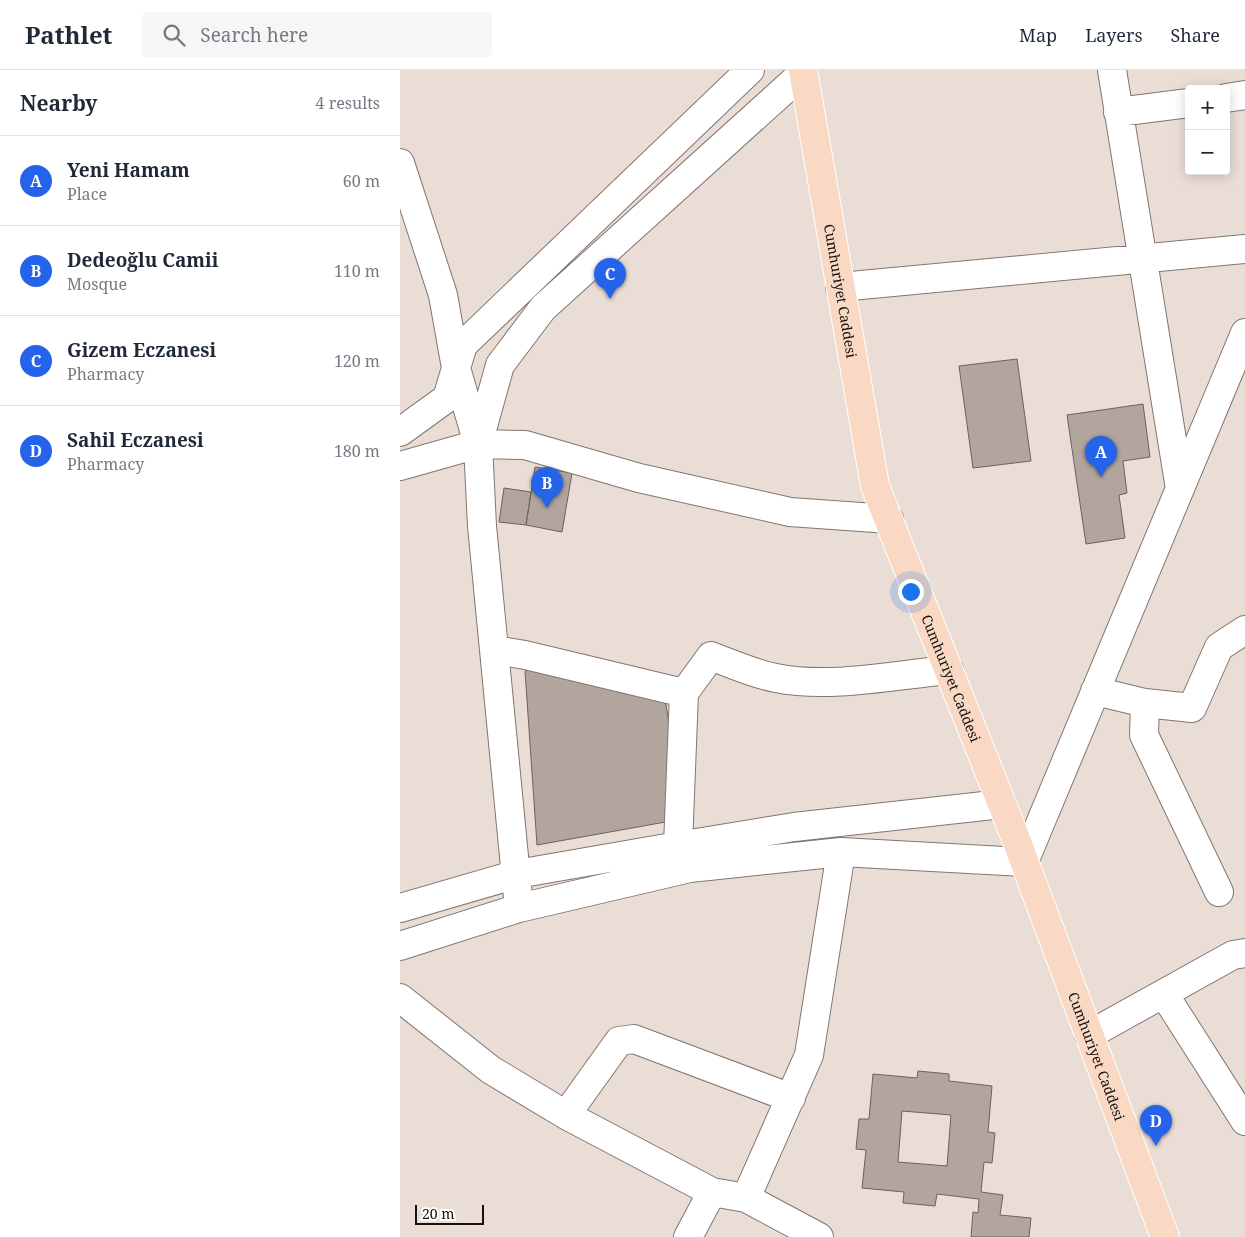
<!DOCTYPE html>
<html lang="en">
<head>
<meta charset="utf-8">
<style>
	body { margin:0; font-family:"Noto Serif",serif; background:#f6f6f7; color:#1f2937 }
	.controls { position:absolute; right:15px; top:15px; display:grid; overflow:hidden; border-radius:5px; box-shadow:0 2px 12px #0003 }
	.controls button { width:45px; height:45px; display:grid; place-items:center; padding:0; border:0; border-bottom:1px solid #e0e1e3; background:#fff; color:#1f2937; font:25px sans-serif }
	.scale { position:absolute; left:15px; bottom:12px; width:69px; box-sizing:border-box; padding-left:5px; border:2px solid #15110e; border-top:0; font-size:14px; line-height:18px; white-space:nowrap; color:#15110e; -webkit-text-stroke:4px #fff; paint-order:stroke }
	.you { position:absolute; left:510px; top:521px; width:18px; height:18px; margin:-12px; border:4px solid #fff; border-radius:50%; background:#1a73e8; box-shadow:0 0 0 8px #1a73e833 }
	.badge { display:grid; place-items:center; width:32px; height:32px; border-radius:50%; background:#2563eb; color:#fff; font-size:16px; font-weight:700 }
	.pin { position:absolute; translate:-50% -41px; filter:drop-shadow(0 1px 2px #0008) }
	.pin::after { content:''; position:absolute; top:26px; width:18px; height:15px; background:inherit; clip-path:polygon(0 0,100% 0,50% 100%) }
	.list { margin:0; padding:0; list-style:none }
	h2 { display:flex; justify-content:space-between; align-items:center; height:65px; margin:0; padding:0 20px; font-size:21px }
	h2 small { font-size:16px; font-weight:400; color:#747a83 }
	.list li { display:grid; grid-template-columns:32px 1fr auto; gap:15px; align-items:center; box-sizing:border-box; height:90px; padding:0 20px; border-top:1px solid #e0e1e3 }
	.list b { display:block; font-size:19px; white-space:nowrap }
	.list p { margin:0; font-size:16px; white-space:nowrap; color:#747a83 }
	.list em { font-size:16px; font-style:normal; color:#747a83 }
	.icon { flex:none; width:28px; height:28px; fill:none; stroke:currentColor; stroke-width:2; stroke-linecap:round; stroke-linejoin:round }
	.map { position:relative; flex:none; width:845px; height:1167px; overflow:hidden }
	header { display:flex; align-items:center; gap:30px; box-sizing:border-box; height:70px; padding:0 25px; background:#fff; border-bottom:1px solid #e0e1e3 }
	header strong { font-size:24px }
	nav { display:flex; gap:28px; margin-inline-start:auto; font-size:18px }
	.search { width:350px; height:45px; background:#f6f6f7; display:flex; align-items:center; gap:12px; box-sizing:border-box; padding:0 18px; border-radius:5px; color:#747a83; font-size:19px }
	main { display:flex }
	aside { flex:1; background:#fff }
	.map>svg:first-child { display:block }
	.building { fill:#b1a59e; stroke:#6c625b; fill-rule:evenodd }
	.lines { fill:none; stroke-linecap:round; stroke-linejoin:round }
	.minor-casing { stroke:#82766f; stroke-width:30 }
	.major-casing { stroke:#fff; stroke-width:30 }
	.minor { stroke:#fff; stroke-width:28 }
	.major { stroke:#fad9c4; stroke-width:28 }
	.labels { text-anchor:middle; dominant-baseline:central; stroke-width:4; stroke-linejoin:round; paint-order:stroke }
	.street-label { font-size:14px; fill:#15110e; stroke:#fff }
</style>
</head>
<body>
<header>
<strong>Pathlet</strong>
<div class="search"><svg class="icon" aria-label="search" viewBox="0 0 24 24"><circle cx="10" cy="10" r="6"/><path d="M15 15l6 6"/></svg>Search here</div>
<nav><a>Map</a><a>Layers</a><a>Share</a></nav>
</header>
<main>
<aside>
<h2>Nearby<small>4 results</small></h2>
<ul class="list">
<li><span class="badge">A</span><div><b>Yeni Hamam</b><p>Place</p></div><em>60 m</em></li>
<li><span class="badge">B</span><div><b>Dedeoğlu Camii</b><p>Mosque</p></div><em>110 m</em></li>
<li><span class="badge">C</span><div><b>Gizem Eczanesi</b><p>Pharmacy</p></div><em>120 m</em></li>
<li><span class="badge">D</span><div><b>Sahil Eczanesi</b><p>Pharmacy</p></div><em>180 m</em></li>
</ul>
</aside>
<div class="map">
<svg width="845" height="1167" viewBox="0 0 845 1167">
	<rect width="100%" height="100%" fill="#eaddd5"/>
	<path class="building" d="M617,289L631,391L573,398L559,296Z
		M743,334L750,387L723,391L727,423L719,425L725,468L686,474L667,345Z
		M135,397L172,403L162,462L126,455Z
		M104,418L131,422L126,455L99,452Z
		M154,594L264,622L272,672L271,751L137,775L125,601Z
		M518,1001L549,1004V1011L592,1016L588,1062L595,1063L592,1093L584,1092L581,1122L603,1125L600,1145L631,1148L629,1167H571L573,1142L578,1143L579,1129L537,1124L535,1136L503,1133L504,1122L462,1118L466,1080L456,1079L459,1049H469L473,1004L517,1008ZM502,1041L551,1045L547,1096L498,1092Z"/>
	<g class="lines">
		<g class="minor-casing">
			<path id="minor" d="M712,0L780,419
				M826,28L845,25
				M718,42L789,33
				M0,93L43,225L56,298L78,374L82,456L119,838
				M440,217L845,179
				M0,362L47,328L63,275L350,0
				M78,374L125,375L239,408L390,442L489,449
				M0,396L78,374L100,295L143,238L403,3
				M95,580L125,585L284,623
				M695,621L745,633L792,638L819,577L845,560
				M745,633L744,665L819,822
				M278,776L284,623L311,586C332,594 354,604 376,608C430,619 494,605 549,600
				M0,838L117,804L278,776L394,757L602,734
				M0,876L119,838L290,798L441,782L624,792L845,263
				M764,924L845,1051
				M0,928L91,1000L166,1045L312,1122L346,1128L419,1167
				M689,965L833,885L845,883
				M166,1045L219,971L234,969L391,1028
				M346,1128L409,985L441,782
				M288,1167L312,1122"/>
		</g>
		<g class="major-casing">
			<g id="major">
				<path id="s1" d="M403,0L475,416L614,764L765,1167"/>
			</g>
		</g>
		<use href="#minor" class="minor"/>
		<use href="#major" class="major"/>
	</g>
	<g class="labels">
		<g class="street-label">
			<text stroke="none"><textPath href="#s1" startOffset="224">Cumhuriyet Caddesi</textPath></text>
			<text stroke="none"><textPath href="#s1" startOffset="629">Cumhuriyet Caddesi</textPath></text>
			<text stroke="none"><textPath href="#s1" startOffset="1034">Cumhuriyet Caddesi</textPath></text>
		</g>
	</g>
</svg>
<div class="controls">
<button>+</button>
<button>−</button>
</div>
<div class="scale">20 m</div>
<div class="you"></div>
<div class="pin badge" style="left:701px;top:407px">A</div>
<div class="pin badge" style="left:147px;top:438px">B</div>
<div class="pin badge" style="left:210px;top:229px">C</div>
<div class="pin badge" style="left:756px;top:1076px">D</div>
</div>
</main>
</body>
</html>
